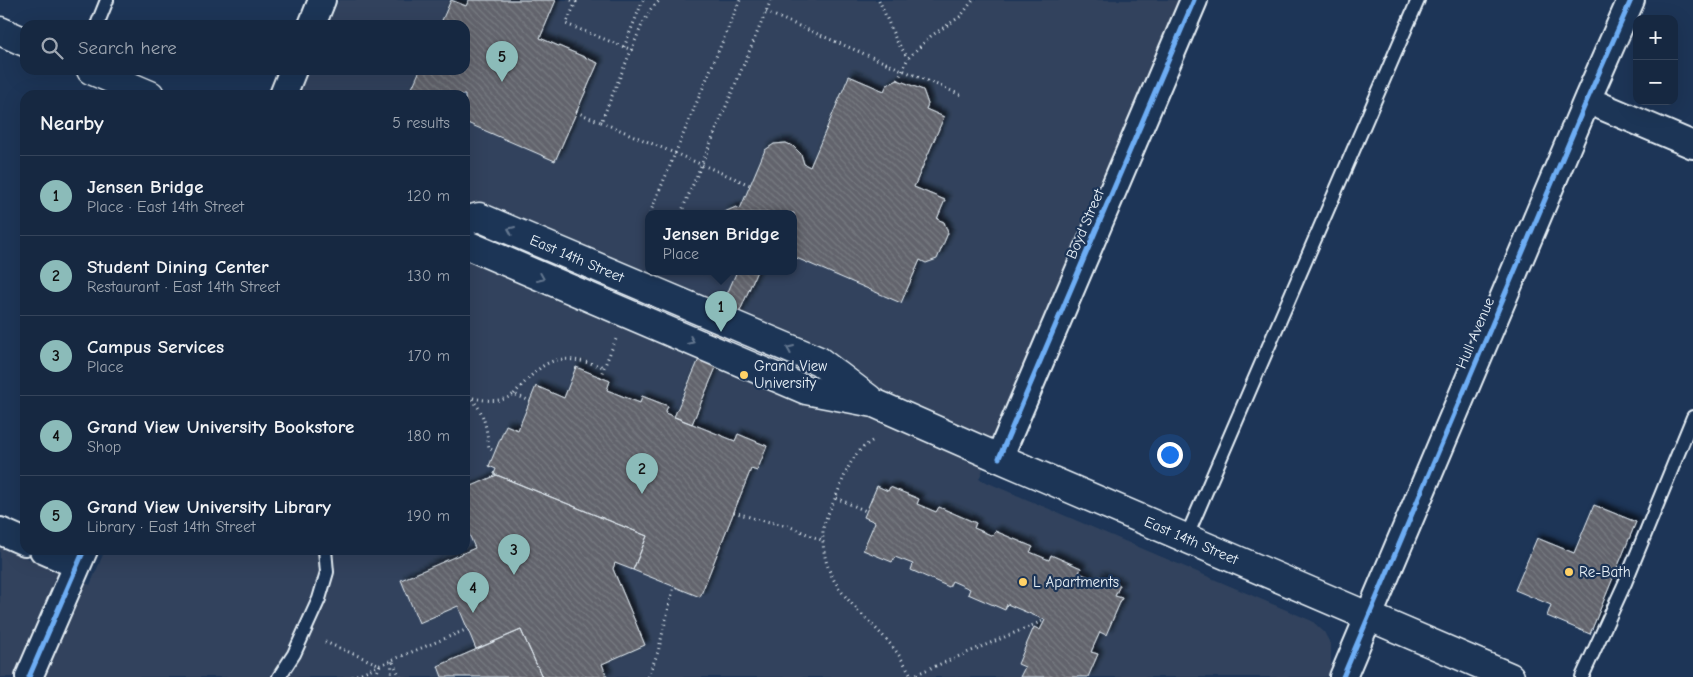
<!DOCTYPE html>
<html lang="en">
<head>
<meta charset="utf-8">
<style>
	body { margin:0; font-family:"Comic Neue",sans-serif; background:#23344c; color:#f1f3f6 }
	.controls { position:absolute; right:15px; top:15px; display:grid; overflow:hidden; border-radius:10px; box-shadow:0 5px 20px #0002 }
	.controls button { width:45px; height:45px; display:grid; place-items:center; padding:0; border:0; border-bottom:1px solid #35445a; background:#162841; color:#f1f3f6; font:25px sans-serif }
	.you { position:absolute; left:1169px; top:454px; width:18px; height:18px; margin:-12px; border:4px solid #fff; border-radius:50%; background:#1a73e8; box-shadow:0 0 0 8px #1a73e833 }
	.badge { display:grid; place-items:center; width:32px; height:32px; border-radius:50%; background:#8bbbb9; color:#111; font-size:16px; font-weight:700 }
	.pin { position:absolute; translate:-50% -41px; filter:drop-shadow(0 1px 2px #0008) }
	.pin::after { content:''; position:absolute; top:26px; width:18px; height:15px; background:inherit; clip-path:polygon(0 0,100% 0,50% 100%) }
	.popup { position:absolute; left:645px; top:210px; width:152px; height:65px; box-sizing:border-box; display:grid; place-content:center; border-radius:10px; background:#162841; filter:drop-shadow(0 1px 4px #0005); font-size:16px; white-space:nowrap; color:#9ea6b1 }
	.popup b { font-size:19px; color:#f1f3f6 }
	.popup::after { content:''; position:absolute; left:50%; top:100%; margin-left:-10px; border:10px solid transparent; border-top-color:#162841 }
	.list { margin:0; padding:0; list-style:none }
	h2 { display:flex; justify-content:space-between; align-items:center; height:65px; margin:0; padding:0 20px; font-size:21px }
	h2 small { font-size:16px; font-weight:400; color:#9ea6b1 }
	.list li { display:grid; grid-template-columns:32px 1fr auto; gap:15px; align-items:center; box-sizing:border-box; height:80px; padding:0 20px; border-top:1px solid #35445a }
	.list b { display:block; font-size:19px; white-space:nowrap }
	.list p { margin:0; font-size:16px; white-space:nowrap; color:#9ea6b1 }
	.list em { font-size:16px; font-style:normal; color:#9ea6b1 }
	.icon { flex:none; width:28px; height:28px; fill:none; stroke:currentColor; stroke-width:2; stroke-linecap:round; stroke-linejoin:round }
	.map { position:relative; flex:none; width:1693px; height:677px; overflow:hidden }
	.search { position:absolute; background:#162841; box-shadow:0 5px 20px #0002; left:20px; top:20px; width:450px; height:55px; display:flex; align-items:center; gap:12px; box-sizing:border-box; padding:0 18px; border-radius:15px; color:#9ea6b1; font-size:19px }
	.panel { position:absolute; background:#162841; box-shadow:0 5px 20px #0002; left:20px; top:90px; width:450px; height:465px; border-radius:15px }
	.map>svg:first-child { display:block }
	.built { fill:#32435d; fill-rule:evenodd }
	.building { fill:url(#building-back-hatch); stroke:#e8f1f8; filter:url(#shadow) }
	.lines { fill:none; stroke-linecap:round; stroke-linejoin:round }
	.service-casing { stroke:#e8f1f8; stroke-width:16 }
	.minor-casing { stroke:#e8f1f8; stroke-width:30 }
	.primary-casing { stroke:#e8f1f8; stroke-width:31 }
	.path { stroke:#e8f1f8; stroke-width:3; stroke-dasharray:1 4; stroke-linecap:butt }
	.service { stroke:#1d3557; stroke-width:12 }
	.minor { stroke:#1d3557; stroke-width:26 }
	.primary { stroke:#1d3557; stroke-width:28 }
	.cycleway-casing { stroke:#1d3557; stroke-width:8 }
	.cycleway { stroke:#6dadf4; stroke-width:5 }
	.oneway { stroke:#64778f }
	.poi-dot { fill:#ffd166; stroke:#1d3557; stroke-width:2 }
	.labels { text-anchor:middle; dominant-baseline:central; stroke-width:4.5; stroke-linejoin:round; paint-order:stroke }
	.street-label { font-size:15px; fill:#e8f1f8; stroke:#1d3557 }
	.poi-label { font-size:15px; fill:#e8f1f8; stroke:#1d3557; text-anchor:start }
</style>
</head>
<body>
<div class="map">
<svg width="1693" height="677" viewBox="0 0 1693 677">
	<defs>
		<pattern id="building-back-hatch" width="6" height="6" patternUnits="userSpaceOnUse" patternTransform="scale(1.25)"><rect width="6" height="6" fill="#62646c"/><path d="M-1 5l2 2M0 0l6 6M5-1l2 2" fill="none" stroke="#787b82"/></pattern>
		<filter id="shadow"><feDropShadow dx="4.5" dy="-4.5" stdDeviation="2.5" flood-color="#0009"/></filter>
	</defs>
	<rect width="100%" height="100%" fill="#1d3557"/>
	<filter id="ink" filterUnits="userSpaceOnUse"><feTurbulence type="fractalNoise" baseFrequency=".02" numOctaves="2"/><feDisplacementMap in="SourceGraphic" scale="10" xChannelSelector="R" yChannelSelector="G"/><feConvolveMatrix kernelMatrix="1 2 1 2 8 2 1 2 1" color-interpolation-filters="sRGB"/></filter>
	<g filter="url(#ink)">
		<path class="built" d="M339,0H1182L979,479L1312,621L1324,632L1331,645V667L1327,677H0V546L90,585L105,550H465V95H299L309,70H465V25H328ZM648,213H794V271H648Z"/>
		<path class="building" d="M451,0L466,6L469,0H556L540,38L598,63L555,161L465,122V95H409L420,70H465V25H440Z
			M849,76L884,91L887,85L898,80L923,90L928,104L926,109L944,117L914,187L945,200L937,219L944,222L948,233L937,259L926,263L920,260L901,303L794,257V213H722L736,207L740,209L765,150L774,144L786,143L793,146L801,154L804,164L810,167Z
			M737,271H757L692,424L674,417Z
			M576,367L610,381L607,390L640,403L642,396L668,406L665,413L735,441L738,434L767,446L757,471L751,469L700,597L633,570L647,536L494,474L496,469L489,466L506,425L518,430L536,386L564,398Z
			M497,475L647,536L633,570L615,563L613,569L645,645L602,664L607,677H542L521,630L476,649L458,606L419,623L401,580L475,548L465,525V489Z
			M877,486L888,491L890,487L919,499L917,504L936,512L939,507L976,523L974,528L993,536L995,531L1033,547L1030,552L1049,560L1051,555L1081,568L1079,573L1089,577L1087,581L1096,585L1099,576L1120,585L1115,596L1122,598L1106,635L1100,632L1091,652L1098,654L1088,677H1020L1025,667L1018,664L1034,627L1040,630L1045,620L1007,604L1005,610L968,594L970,589L952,581L949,587L911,570L913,564L895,557L892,562L863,550L875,522L864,517Z
			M1594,505L1636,522L1590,634L1547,616L1551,605L1515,590L1537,538L1574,553Z
			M521,630L542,677H442L438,666Z"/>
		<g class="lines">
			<g class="service-casing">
				<path id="service" d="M97,25L107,0
					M1186,538L1418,0
					M279,677L294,654L319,599L327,572L325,550
					M1582,677L1625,583L1693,417"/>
			</g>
			<g class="minor-casing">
				<path id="minor" d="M312,25L322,0
					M283,95L293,70
					M1587,100L1693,145
					M999,458L1194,0
					M0,531L25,542
					M43,550L77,565
					M29,677L84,550
					M1343,677L1587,100L1631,0"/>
			</g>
			<g class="primary-casing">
				<g id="primary">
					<path d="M0,31L25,42"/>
					<path d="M91,70L150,95"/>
					<path id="s1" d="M465,221L479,217L819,361L869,399"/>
					<path id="s2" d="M465,244L806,390L874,403L999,458L1510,677"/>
				</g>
			</g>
			<path class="path" d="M571,0L576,2L566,24L632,50
				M879,0L896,40L908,58
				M766,12L961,95
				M624,47L643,0
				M898,80L908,58L931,36L961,16L973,0
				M576,112L601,122L641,27L651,9L660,0
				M601,122L750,185
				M650,213L740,0
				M681,213L771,0
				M600,377L616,339
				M465,392C484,409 486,424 489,448L495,452
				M514,394C548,356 555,353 604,367
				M473,398C488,401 501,403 514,394L530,401
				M872,441C850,455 847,471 837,494C833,505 824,519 823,530C820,587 859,607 891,645C899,654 906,666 912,677
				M836,498L866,511
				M734,512L756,519L788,526L824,541
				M325,642L380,665L375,677
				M912,676L1045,620
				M352,677L392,660L391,677
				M400,677L392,660L468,629
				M648,677L658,652L674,586"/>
			<use href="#service" class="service"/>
			<use href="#minor" class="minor"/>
			<use href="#primary" class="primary"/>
			<g class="cycleway-casing">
				<path id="cycleway" d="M999,458L1194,0
					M29,677L84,550
					M1343,677L1587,100L1631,0"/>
			</g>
			<use href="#cycleway" class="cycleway"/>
		</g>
		<defs><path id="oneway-chevron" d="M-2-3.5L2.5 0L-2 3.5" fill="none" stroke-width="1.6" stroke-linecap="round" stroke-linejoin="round" transform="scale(1.25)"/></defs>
		<g class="oneway">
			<use href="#oneway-chevron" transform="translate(511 230) rotate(-157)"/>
			<use href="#oneway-chevron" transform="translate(541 278) rotate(23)"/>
			<use href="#oneway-chevron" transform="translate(691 341) rotate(23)"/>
			<use href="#oneway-chevron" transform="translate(790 349) rotate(-157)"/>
		</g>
	</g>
	<g class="poi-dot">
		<circle cx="744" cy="375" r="5"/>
		<circle cx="1569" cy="572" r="5"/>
		<circle cx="1023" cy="582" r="5"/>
	</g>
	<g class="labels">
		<g class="street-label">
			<text transform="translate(1085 224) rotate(-67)">Boyd Street</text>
			<text stroke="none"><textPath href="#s1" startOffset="121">East 14th Street</textPath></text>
			<text transform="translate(1475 333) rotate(-67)">Hull Avenue</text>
			<text stroke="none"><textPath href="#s2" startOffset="786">East 14th Street</textPath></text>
		</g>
		<g class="poi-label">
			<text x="754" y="366">Grand View<tspan x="754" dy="17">University</tspan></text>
			<text x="1579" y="572">Re-Bath</text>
			<text x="1033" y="582">L Apartments</text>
		</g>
	</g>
</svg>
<div class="controls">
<button>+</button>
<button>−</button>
</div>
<div class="you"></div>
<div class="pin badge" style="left:721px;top:332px">1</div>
<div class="popup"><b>Jensen Bridge</b>Place</div>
<div class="pin badge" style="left:642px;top:494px">2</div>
<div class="pin badge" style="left:514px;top:575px">3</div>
<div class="pin badge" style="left:473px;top:613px">4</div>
<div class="pin badge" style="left:502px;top:82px">5</div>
<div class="search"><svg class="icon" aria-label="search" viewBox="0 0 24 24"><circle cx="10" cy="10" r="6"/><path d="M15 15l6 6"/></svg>Search here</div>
<section class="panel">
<h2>Nearby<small>5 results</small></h2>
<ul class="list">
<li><span class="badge">1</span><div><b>Jensen Bridge</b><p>Place · East 14th Street</p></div><em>120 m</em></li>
<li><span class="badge">2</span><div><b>Student Dining Center</b><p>Restaurant · East 14th Street</p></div><em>130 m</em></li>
<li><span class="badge">3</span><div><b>Campus Services</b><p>Place</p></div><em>170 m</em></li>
<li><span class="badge">4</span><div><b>Grand View University Bookstore</b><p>Shop</p></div><em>180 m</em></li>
<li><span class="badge">5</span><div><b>Grand View University Library</b><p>Library · East 14th Street</p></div><em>190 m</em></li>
</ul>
</section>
</div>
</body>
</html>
